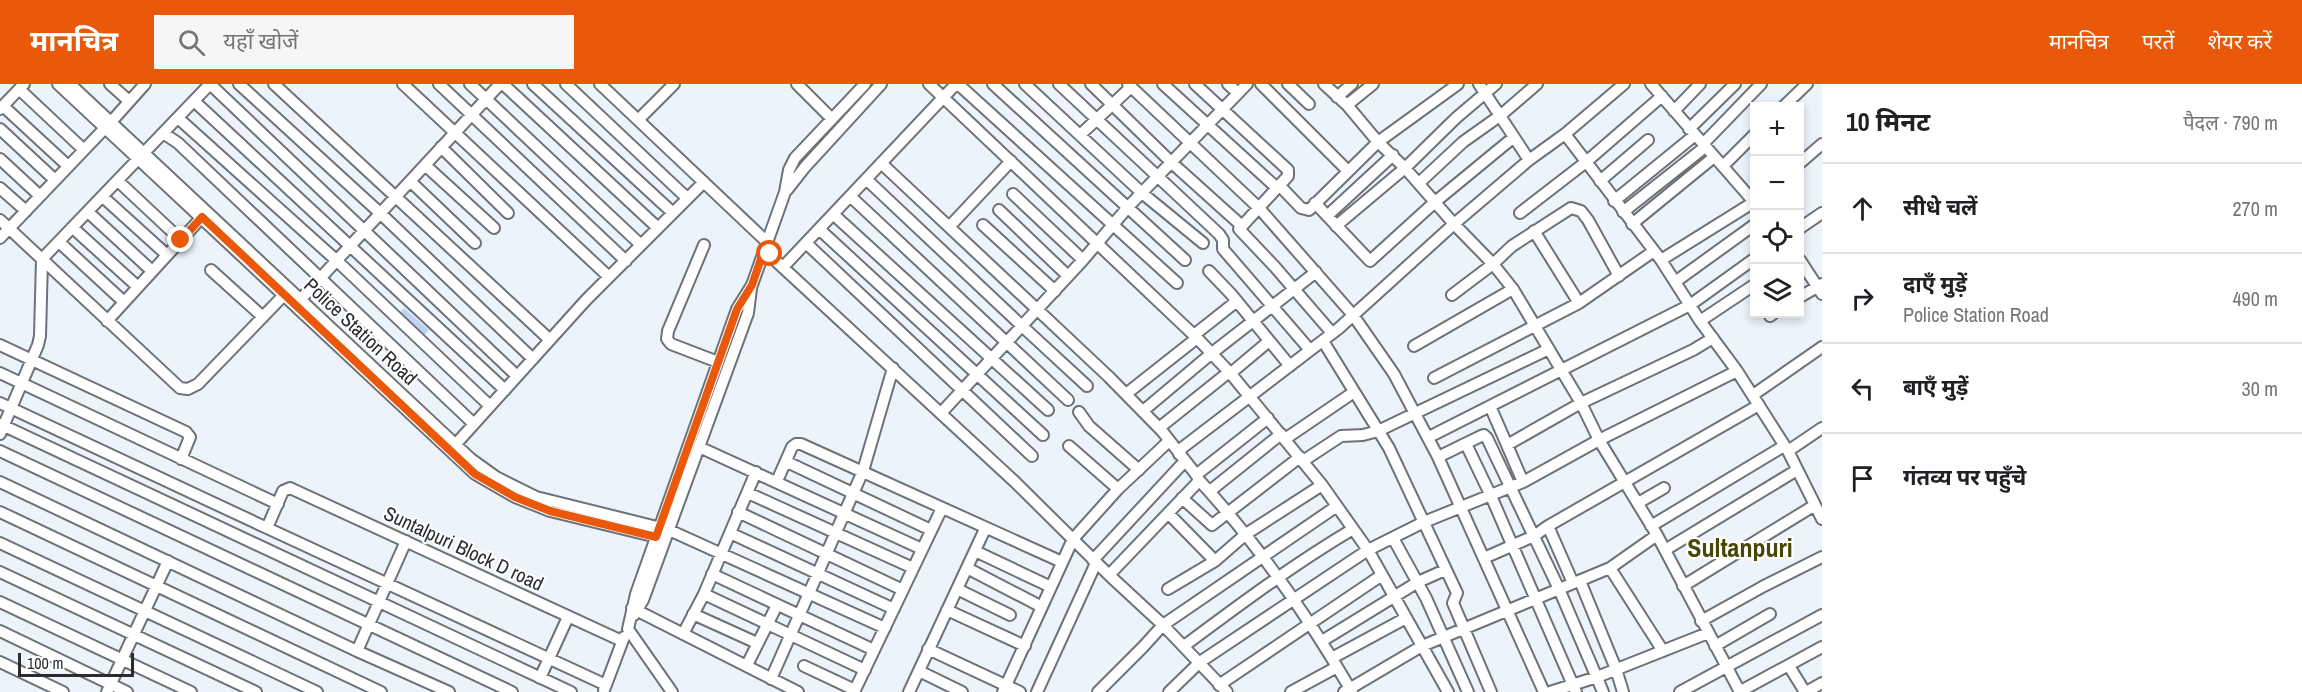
<!DOCTYPE html>
<html lang="hi">
<head>
<meta charset="utf-8">
<style>
	body { margin:0; font-family:"Archivo Narrow","Noto Sans Devanagari",sans-serif; background:#f6f6f6; color:#202124 }
	.controls { position:absolute; right:18px; top:18px; display:grid; overflow:hidden; border-radius:0px; box-shadow:0 3px 9px #0003 }
	.controls button { width:54px; height:54px; display:grid; place-items:center; padding:0; border:0; border-bottom:2px solid #e0e0e0; background:#fff; color:#202124; font:30px sans-serif }
	.scale { position:absolute; left:18px; bottom:15px; width:116px; box-sizing:border-box; padding-left:6px; border:3px solid #2a2c2e; border-top:0; font-size:16px; line-height:21px; white-space:nowrap; color:#2a2c2e; -webkit-text-stroke:4px #fff; paint-order:stroke }
	.stop { position:absolute; width:18px; height:18px; margin:-14px; border:4px solid #ea580c; border-radius:50%; background:#fff }
	.stop.end { background:#ea580c; border-color:#fff; box-shadow:0 2px 6px #0008 }
	.list { margin:0; padding:0; list-style:none }
	h2 { display:flex; justify-content:space-between; align-items:center; height:78px; margin:0; padding:0 24px; font-size:26px }
	h2 small { font-size:20px; font-weight:400; color:#757577 }
	.list li { display:grid; grid-template-columns:39px 1fr auto; gap:18px; align-items:center; box-sizing:border-box; height:90px; padding:0 24px; border-top:2px solid #e0e0e0 }
	.list b { display:block; font-size:22px; white-space:nowrap }
	.list p { margin:0; font-size:20px; white-space:nowrap; color:#757577 }
	.list em { font-size:20px; font-style:normal; color:#757577 }
	.icon { flex:none; width:33px; height:33px; fill:none; stroke:currentColor; stroke-width:2; stroke-linecap:round; stroke-linejoin:round }
	.map { position:relative; flex:none; width:1822px; height:608px; overflow:hidden }
	header { display:flex; align-items:center; gap:36px; box-sizing:border-box; height:84px; padding:0 30px; background:#ea580c; color:#fff }
	header strong { font-size:28px }
	nav { display:flex; gap:33px; margin-inline-start:auto; font-size:21px }
	.search { width:420px; height:54px; background:#f6f6f6; display:flex; align-items:center; gap:15px; box-sizing:border-box; padding:0 21px; border-radius:0px; color:#757577; font-size:22px }
	main { display:flex }
	aside { flex:1; background:#fff }
	.map>svg:first-child { display:block }
	.green { fill:#bdd5f5 }
	.lines { fill:none; stroke-linecap:round; stroke-linejoin:round }
	.minor-casing { stroke:#6d7178; stroke-width:14 }
	.minor { stroke:#fff; stroke-width:10 }
	.route { stroke:#ea580c; stroke-width:8 }
	.labels { text-anchor:middle; dominant-baseline:central; stroke-width:4.5; stroke-linejoin:round; paint-order:stroke }
	.street-label { font-size:20px; fill:#2a2c2e; stroke:#fff }
	.district-label { font-size:26px; font-weight:bold; fill:#4a4604; stroke:#fff }
</style>
</head>
<body>
<header>
<strong>मानचित्र</strong>
<div class="search"><svg class="icon" aria-label="search" viewBox="0 0 24 24"><circle cx="10" cy="10" r="6"/><path d="M15 15l6 6"/></svg>यहाँ खोजें</div>
<nav><a>मानचित्र</a><a>परतें</a><a>शेयर करें</a></nav>
</header>
<main>
<div class="map">
<svg width="1822" height="608" viewBox="0 0 1822 608">
	<rect width="100%" height="100%" fill="#edf3fa"/>
	<path class="green" d="M404,224L429,246L420,256L401,232L400,229Z"/>
	<g class="lines">
		<g class="minor-casing">
			<path id="minor" d="M58,0L475,390L515,413L550,427L665,455
				M70,0L471,375L496,393L536,413L669,446L885,544
				M110,0L129,17
				M239,0L380,129L533,275
				M274,0L550,256
				M403,0L609,193
				M439,0L626,177
				M470,0L641,161
				M503,0L658,144
				M533,0L673,129
				M566,0L687,114
				M600,0L767,158
				M797,0L832,35
				M929,0L1197,254L1231,290L1322,401L1368,466L1448,608
				M958,0L1177,199
				M993,0L1185,176
				M1025,0L1142,109L1203,159
				M1059,0L1219,150L1223,156V165L1310,266
				M1091,0L1172,79L1242,142L1239,145L1275,183L1332,249
				M1128,0L1259,124L1353,231L1394,290L1438,373L1544,608
				M1163,0L1277,104
				M1195,0L1288,86V92L1242,142
				M1228,0L1238,9
				M1261,0L1348,87
				M1288,0L1309,20
				M1324,0L1347,21L1378,58L1405,84L1454,140L1493,180L1513,205L1581,319L1599,356L1657,451L1740,608
				M1479,0L1529,76
				M1651,0L1754,118
				M19,5L84,66
				M1337,13L1352,0
				M194,17L505,306
				M1347,21L1373,0
				M3,22L68,82
				M1784,22L1807,0
				M0,25L24,0
				M1674,27L1700,0
				M178,34L336,176L490,322
				M638,36L674,0
				M111,38L145,0
				M0,45L55,96
				M1689,45L1735,0
				M163,49L178,59L474,340
				M1565,50L1661,176L1700,237L1737,287L1788,367L1822,435
				M1080,51L1131,3
				M1703,60L1761,0
				M441,63L508,129
				M0,75L40,112
				M881,79L1109,293L1162,347L1198,393V398L1109,491
				M1800,79L1822,60
				M425,81L494,144
				M1723,82L1754,51
				M866,95L1022,242L1087,302
				M118,97L181,156
				M410,97L475,159
				M1600,97L1648,56
				M1419,99L1463,58L1501,31L1537,0
				M1279,101L1301,124L1309,126L1378,58L1458,0
				M0,104L26,127
				M787,106L805,83L881,0
				M1013,110L1083,176
				M850,112L1068,316
				M103,113L167,171
				M1614,117L1695,51
				M1315,119L1370,177L1435,118L1514,53
				M999,126L1068,192
				M88,128L152,187
				M1623,128L1705,63
				M1520,129L1586,78L1662,12
				M833,130L1048,326
				M1327,132L1393,71
				M0,136L180,304L188,305L198,300L284,211
				M1632,140L1714,73
				M983,141L1055,207
				M1336,142L1405,84L1456,34L1496,0
				M949,143L1011,77
				M73,144L138,203
				M1800,144L1822,129
				M819,145L1043,351
				M1534,147L1579,219
				M0,154L105,44
				M59,158L124,218
				M806,159L1032,372
				M704,161L668,247L667,255L671,260L718,278
				M764,166L1014,397L1109,491L1163,541L1227,608
				M1661,176L1754,118
				M1800,176L1822,210
				M784,182L956,0
				M211,186L263,233
				M1209,187L1231,210L1290,282
				M1675,198L1754,141
				M1452,211L1493,180L1512,162L1571,124L1581,127L1588,136L1619,192
				M1800,213L1822,200
				M301,215L500,0
				M1770,232L1773,230
				M107,237L202,133
				M1700,237L1754,201
				M1194,251L1237,217
				M1323,257L1389,364L1457,509L1453,519L1491,608
				M0,261L186,348L190,353L181,375
				M1414,262L1513,205
				M0,289L278,420
				M1231,289L1269,257
				M1434,294L1579,219L1654,167
				M1126,310L1197,254
				M1753,311L1822,263
				M0,319L267,444
				M1490,322L1507,361
				M1143,327L1212,269L1316,188
				M1079,328L1089,342L1139,386
				M941,329L1083,176L1128,123L1247,0
				M0,340L571,608
				M1159,344L1229,288
				M0,350L38,261L40,252L42,175L210,0L517,292
				M1429,353L1690,221L1754,175
				M1285,355L1354,308
				M1466,360L1491,412L1576,608
				M455,361L586,216L704,98
				M1069,362L1118,405
				M699,363L922,465
				M0,367L512,608
				M1788,367L1822,344
				M1179,370L1182,364L1338,245L1454,140L1529,76L1565,50L1624,0
				M1438,373L1481,352L1484,351L1487,354L1559,505L1603,608
				M1303,377L1341,352L1363,351L1378,347L1549,265
				M787,378L931,446
				M1196,391L1268,334
				M1198,395C1258,460 1308,532 1352,608
				M777,397L792,363L796,360H801L1062,478
				M0,398L357,567L449,608
				M1523,398L1599,356L1737,287
				M1210,407L1281,350
				M748,409L913,484
				M1182,414L1212,441L1300,373
				M1638,419L1664,404
				M0,428L381,608
				M738,428L903,506
				M1168,429L1215,477
				M1548,442L1573,499
				M1651,442L1784,362
				M730,449L894,525
				M1393,454L1426,514L1468,608
				M0,459L317,608
				M1665,466L1797,386
				M975,467L1051,503
				M1484,474L1534,452L1548,442L1759,321
				M1093,476L1184,378
				M967,484L1042,523
				M1610,484L1663,567
				M0,488L256,608
				M712,490L874,566
				M1580,497L1616,585L1623,608
				M1683,502L1815,421
				M957,505L1010,531
				M1168,505L1215,477L1246,450L1322,401
				M704,510L865,586
				M0,518L191,608
				M632,524L798,608
				M947,526L1025,562
				M693,530L757,559
				M634,531L643,516L748,229L751,205
				M1701,537L1764,502L1822,473
				M0,547L127,608
				M683,550L704,510L756,388
				M1322,557L1418,498L1445,486
				M1184,562C1239,521 1294,480 1353,445
				M1715,562L1770,530
				M928,565L1020,608
				M357,567L406,457
				M1332,574L1406,534
				M0,578L63,608
				M747,581L777,521
				M804,582L855,606
				M1789,582L1805,608
				M919,587L962,608
				M540,594L568,533
				M771,595L863,387L893,284
				M606,601L267,444L283,407L290,404L622,557
				M1219,601L1382,491
				M604,606L624,553
				M107,608L168,477
				M672,608L628,545L636,510L737,225L752,201L785,108L789,86L795,74L865,0
				M854,608L942,424
				M909,608L985,445
				M1003,608L1073,455L1118,405L1169,357
				M1037,608L1096,479
				M1098,608L1143,563L1163,541L1337,422
				M1169,608L1200,578L1368,466L1424,438L1523,398L1507,361L1581,319L1693,266L1713,254
				M1291,608L1337,583
				M1344,608L1422,562L1610,484L1657,451
				M1550,608L1597,593L1708,549
				M1680,608L1822,531
				M1739,608L1822,563
				M1806,608L1822,599"/>
		</g>
		<use href="#minor" class="minor"/>
	</g>
	<g class="lines">
		<path class="route" d="M181,156L202,133L475,390L515,413L550,427L656,453L737,225L752,201L764,166L770,170"/>
	</g>
	<g class="labels">
		<g class="street-label">
			<text transform="translate(361 247) rotate(43)">Police Station Road</text>
			<text transform="translate(464 464) rotate(25)">Suntalpuri Block D road</text>
		</g>
		<g class="district-label">
			<text x="1740" y="463">Sultanpuri</text>
		</g>
	</g>
</svg>
<div class="controls">
<button>+</button>
<button>−</button>
<button><svg class="icon" aria-label="locate" viewBox="0 0 24 24"><circle cx="12" cy="12" r="6"/><path d="M12 2v4M12 18v4M2 12h4M18 12h4"/></svg></button>
<button><svg class="icon" aria-label="layers" viewBox="0 0 24 24"><path d="M12 4l9 5-9 5-9-5zM3 14l9 5 9-5"/></svg></button>
</div>
<div class="scale">100 m</div>
<div class="stop" style="left:770px;top:170px"></div>
<div class="stop end" style="left:181px;top:156px"></div>
</div>
<aside>
<h2>10 मिनट<small>पैदल · 790 m</small></h2>
<ul class="list">
<li><svg class="icon" aria-label="ahead" viewBox="0 0 24 24"><path d="M12 20V5M6 11l6-6 6 6"/></svg><div><b>सीधे चलें</b></div><em>270 m</em></li>
<li><svg class="icon" aria-label="right" viewBox="0 0 24 24"><path d="M7 20v-9h11M14 6l5 5-5 5"/></svg><div><b>दाएँ मुड़ें</b><p>Police Station Road</p></div><em>490 m</em></li>
<li><svg class="icon" aria-label="left" viewBox="0 0 24 24"><path d="M17 20v-9H6M10 6l-5 5 5 5"/></svg><div><b>बाएँ मुड़ें</b></div><em>30 m</em></li>
<li><svg class="icon" aria-label="arrive" viewBox="0 0 24 24"><path d="M6 21V4h12l-3 4 3 4H6"/></svg><div><b>गंतव्य पर पहुँचे</b></div></li>
</ul>
</aside>
</main>
</body>
</html>
